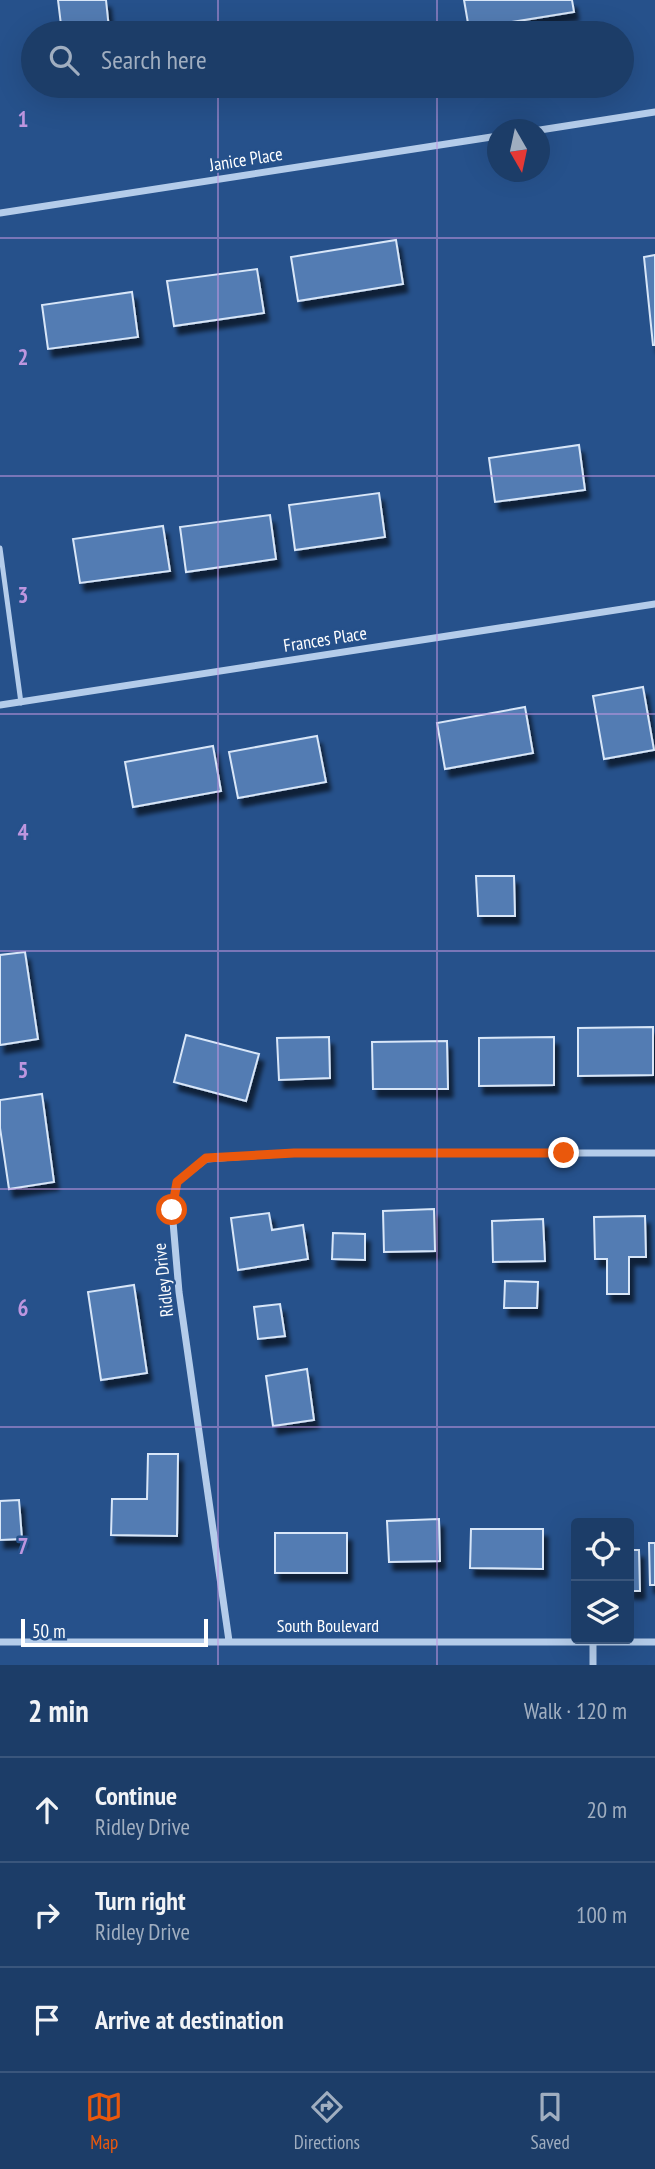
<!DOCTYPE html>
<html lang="en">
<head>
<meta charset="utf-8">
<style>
	body { margin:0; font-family:"PT Sans Narrow",sans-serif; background:#294871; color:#f1f3f6 }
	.controls { position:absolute; right:21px; bottom:21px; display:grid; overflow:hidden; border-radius:7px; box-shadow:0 7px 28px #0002 }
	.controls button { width:63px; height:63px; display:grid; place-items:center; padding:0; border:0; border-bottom:2px solid #3a567c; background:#1c3d68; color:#f1f3f6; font:35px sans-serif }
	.compass { position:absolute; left:487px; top:119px; width:63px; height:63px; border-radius:50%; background:#1c3d68; box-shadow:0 7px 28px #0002; rotate:171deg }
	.scale { position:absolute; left:21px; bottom:18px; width:187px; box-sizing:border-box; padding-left:7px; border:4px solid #fff; border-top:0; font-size:19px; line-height:24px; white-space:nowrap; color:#fff; -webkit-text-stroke:5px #26518b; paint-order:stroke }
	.stop { position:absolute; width:21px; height:21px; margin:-16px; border:5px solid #ea580c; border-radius:50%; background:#fff }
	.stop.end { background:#ea580c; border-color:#fff; box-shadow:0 2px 7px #0008 }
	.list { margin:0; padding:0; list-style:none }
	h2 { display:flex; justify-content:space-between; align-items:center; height:91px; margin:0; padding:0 28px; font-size:30px }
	h2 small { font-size:23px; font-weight:400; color:#a0aec0 }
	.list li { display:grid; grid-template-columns:46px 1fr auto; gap:21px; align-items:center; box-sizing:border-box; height:105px; padding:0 28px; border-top:2px solid #3a567c }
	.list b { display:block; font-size:26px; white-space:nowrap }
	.list p { margin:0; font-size:23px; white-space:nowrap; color:#a0aec0 }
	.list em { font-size:23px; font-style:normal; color:#a0aec0 }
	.icon { flex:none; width:38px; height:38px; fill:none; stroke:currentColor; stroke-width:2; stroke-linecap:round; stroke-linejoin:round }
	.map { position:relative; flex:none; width:655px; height:1665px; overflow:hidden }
	.search { position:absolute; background:#1c3d68; box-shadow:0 7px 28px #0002; left:21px; right:21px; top:21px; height:77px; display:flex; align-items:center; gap:18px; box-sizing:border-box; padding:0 24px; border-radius:38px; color:#a0aec0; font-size:26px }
	.sheet { height:406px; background:#1c3d68 }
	nav { display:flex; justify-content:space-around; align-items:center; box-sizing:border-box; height:98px; border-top:2px solid #3a567c; background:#1c3d68; font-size:19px; color:#a0aec0 }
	nav a { display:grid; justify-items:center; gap:4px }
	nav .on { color:#ea580c }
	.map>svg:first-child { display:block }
	.building { fill:#527cb3; stroke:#d8e6f8; stroke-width:2; filter:url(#shadow) }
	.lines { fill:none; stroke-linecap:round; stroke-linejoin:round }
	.service { stroke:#b4ccea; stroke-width:5 }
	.minor { stroke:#b4ccea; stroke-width:7 }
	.route { stroke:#ea580c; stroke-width:9 }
	.grid { fill:none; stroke:#bd96df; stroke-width:2; stroke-opacity:0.55 }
	.labels { text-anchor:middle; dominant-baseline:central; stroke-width:5; stroke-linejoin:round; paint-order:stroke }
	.street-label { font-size:18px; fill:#fff; stroke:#26518b }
	.grid-label { font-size:23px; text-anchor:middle; font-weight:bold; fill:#bd96df; stroke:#26518b; stroke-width:5; stroke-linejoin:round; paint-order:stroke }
</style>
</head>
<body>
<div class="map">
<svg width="655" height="1665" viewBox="0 0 655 1665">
	<defs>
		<filter id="shadow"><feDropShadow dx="4.5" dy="8" stdDeviation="2" flood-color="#0009"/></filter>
	</defs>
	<rect width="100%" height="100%" fill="#26518b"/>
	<path class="building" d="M58,0H106L109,29L159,23L160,33H62Z
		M464,0H572L574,12L469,29Z
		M396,240L403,284L298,301L291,257Z
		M655,255V345H653L644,257Z
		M257,269L264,313L174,326L167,281Z
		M132,292L138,337L48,349L42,305Z
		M579,445L585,490L495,502L489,458Z
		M379,493L385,537L295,550L289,505Z
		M270,515L276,559L186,572L180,527Z
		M163,526L170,571L80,583L73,539Z
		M643,687L654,750L604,759L593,696Z
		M525,707L533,753L445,769L437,723Z
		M317,736L326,782L238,798L229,752Z
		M213,746L221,791L133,807L125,762Z
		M476,876H514L515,916H478Z
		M25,952L38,1039L0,1045V955Z
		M653,1027V1075L578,1076V1028Z
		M186,1035L259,1054L246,1101L174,1082Z
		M329,1037L330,1078L279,1080L277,1038Z
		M554,1037V1085L479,1086V1038Z
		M447,1041L448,1089H373L372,1042Z
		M42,1094L54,1182L9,1189L0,1128V1100Z
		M434,1209L435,1251L384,1252L383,1211Z
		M269,1213L272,1230L303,1225L308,1259L238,1270L231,1218Z
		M645,1216L646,1257H629V1294H607V1259H595L594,1217Z
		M543,1219L545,1261L493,1262L492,1221Z
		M333,1233L365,1234V1260L332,1259Z
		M505,1281L538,1282L537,1308H504Z
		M134,1285L147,1373L101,1380L88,1292Z
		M280,1304L285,1336L258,1339L254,1307Z
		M307,1369L314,1420L273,1426L266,1376Z
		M148,1454H178L177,1536L111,1535L112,1499H147Z
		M19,1500L22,1539L0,1540V1501Z
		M439,1519L440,1561L389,1562L387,1521Z
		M471,1529H543V1569L470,1568Z
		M275,1533H347V1573H275Z
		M649,1543H655V1585H650Z
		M629,1550H639L640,1591H629Z"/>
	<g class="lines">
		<path class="service" d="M0,548L21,703"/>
		<path class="minor" d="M540,130L655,112
			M0,213L498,136
			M0,705L655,604
			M229,1641L179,1292L172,1210L177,1182L206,1159L294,1153H655
			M0,1642H655
			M593,1665V1642"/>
	</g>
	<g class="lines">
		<path class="route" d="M172,1210L177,1182L206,1158L294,1153H564"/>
	</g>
	<path class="grid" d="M218,0V33M437,0V33M218,86V1665M437,86V1665M0,238H655M0,476H655M0,714H655M0,951H655M0,1189H655M0,1427H655"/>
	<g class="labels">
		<g class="street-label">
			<text transform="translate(246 159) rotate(-9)">Janice Place</text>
			<text transform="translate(325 639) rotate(-9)">Frances Place</text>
			<text transform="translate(163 1280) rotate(-96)">Ridley Drive</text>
			<text x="328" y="1625">South Boulevard</text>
		</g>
	</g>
	<g class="grid-label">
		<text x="23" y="127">1</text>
		<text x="23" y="365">2</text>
		<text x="23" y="603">3</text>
		<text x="23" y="840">4</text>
		<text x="23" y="1078">5</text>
		<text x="23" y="1316">6</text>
		<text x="23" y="1554">7</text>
	</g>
</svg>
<div class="controls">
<button><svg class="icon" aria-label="locate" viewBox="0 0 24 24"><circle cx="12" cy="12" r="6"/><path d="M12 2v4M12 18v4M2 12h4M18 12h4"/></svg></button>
<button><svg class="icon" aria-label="layers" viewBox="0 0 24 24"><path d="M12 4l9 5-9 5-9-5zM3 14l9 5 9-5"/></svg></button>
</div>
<svg class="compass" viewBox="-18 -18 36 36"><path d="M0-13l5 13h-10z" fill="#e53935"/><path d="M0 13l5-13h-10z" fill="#a0aec0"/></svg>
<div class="scale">50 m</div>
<div class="stop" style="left:172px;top:1210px"></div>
<div class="stop end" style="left:564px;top:1153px"></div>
<div class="search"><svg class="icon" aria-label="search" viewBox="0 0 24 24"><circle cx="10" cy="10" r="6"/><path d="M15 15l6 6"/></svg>Search here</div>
</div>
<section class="sheet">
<h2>2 min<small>Walk · 120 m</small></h2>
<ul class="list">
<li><svg class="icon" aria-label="ahead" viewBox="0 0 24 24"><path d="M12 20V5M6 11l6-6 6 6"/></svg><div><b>Continue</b><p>Ridley Drive</p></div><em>20 m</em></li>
<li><svg class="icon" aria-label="right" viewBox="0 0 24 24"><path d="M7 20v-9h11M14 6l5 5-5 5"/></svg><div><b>Turn right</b><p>Ridley Drive</p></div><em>100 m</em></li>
<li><svg class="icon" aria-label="arrive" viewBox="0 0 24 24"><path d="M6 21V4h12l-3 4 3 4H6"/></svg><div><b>Arrive at destination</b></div></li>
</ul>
</section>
<nav>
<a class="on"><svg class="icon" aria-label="map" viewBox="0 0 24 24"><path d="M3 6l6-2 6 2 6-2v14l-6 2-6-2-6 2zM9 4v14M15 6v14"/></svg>Map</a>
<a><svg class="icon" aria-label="directions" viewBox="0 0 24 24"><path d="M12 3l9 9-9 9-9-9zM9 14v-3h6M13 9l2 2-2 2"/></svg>Directions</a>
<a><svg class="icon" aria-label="saved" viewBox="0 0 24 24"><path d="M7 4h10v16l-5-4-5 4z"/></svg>Saved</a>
</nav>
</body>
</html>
